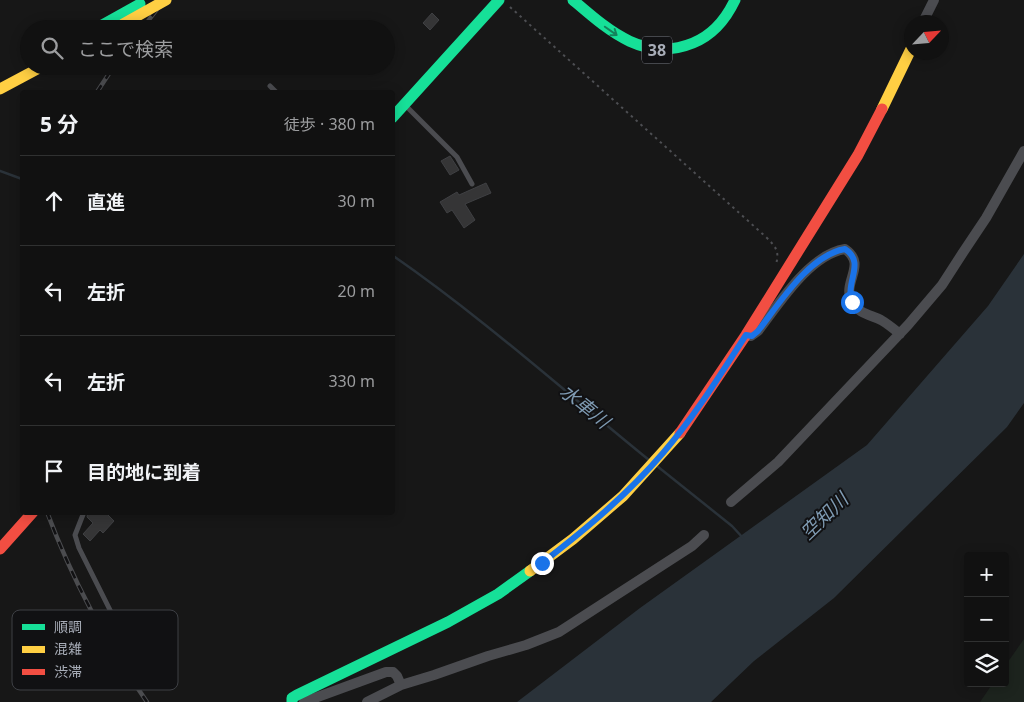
<!DOCTYPE html>
<html lang="ja">
<head>
<meta charset="utf-8">
<style>
	body { margin:0; font-family:"Noto Sans","Noto Sans JP",sans-serif; background:#1a1a1a; color:#f1f3f6 }
	.controls { position:absolute; right:15px; bottom:15px; display:grid; overflow:hidden; border-radius:5px; box-shadow:0 2px 12px #0003 }
	.controls button { width:45px; height:45px; display:grid; place-items:center; padding:0; border:0; border-bottom:1px solid #303131; background:#111; color:#f1f3f6; font:25px sans-serif }
	.compass { position:absolute; left:904px; top:15px; width:45px; height:45px; border-radius:50%; background:#111; box-shadow:0 2px 12px #0003; rotate:64deg }
	.stop { position:absolute; width:15px; height:15px; margin:-11px; border:4px solid #1a73e8; border-radius:50%; background:#fff }
	.stop.end { background:#1a73e8; border-color:#fff; box-shadow:0 1px 5px #0008 }
	.list { margin:0; padding:0; list-style:none }
	h2 { display:flex; justify-content:space-between; align-items:center; height:65px; margin:0; padding:0 20px; font-size:21px }
	h2 small { font-size:16px; font-weight:400; color:#9c9d9f }
	.list li { display:grid; grid-template-columns:32px 1fr auto; gap:15px; align-items:center; box-sizing:border-box; height:90px; padding:0 20px; border-top:1px solid #303131 }
	.list b { display:block; font-size:19px; white-space:nowrap }
	.list em { font-size:16px; font-style:normal; color:#9c9d9f }
	.icon { flex:none; width:28px; height:28px; fill:none; stroke:currentColor; stroke-width:2; stroke-linecap:round; stroke-linejoin:round }
	.map { position:relative; flex:none; width:1024px; height:702px; overflow:hidden }
	.search { position:absolute; background:#111; box-shadow:0 2px 12px #0003; left:20px; top:20px; width:375px; height:55px; display:flex; align-items:center; gap:12px; box-sizing:border-box; padding:0 18px; border-radius:28px; color:#9c9d9f; font-size:19px }
	.panel { position:absolute; background:#111; box-shadow:0 2px 12px #0003; left:20px; top:90px; width:375px; height:425px; border-radius:5px }
	.map>svg:first-child { display:block }
	.green { fill:#1d241e }
	.water { fill:#2a3239 }
	.lines { fill:none; stroke-linecap:round; stroke-linejoin:round }
	.stream { stroke:#2a3239; stroke-width:2.5 }
	.building { fill:#353536; stroke:#3f4043 }
	.path { stroke:#4d4e52; stroke-width:2; stroke-dasharray:2.5 4; stroke-linecap:butt }
	.lane { stroke:#4b4c50; stroke-width:5 }
	.street { stroke:#4b4c50; stroke-width:10 }
	.fast { stroke:#16e098; stroke-width:11 }
	.slow { stroke:#ffcf43; stroke-width:11 }
	.jam { stroke:#f24e42; stroke-width:11 }
	.rail-casing { stroke:#4b4c4f; stroke-width:4.5 }
	.rail { stroke:#111113; stroke-width:2.5; stroke-dasharray:8; stroke-linecap:butt }
	.slow-bridge { stroke:#ffcf43; stroke-width:11 }
	.oneway { stroke:#14835c }
	.route { stroke:#1a73e8; stroke-width:6 }
	.labels { text-anchor:middle; dominant-baseline:central; stroke-width:4; stroke-linejoin:round; paint-order:stroke }
	.shield { fill:#111113; stroke:#7b7e86; stroke-width:1 }
	.shield-label { font-size:16px; font-weight:bold; fill:#a8adb8 }
	.water-label { font-size:19px; font-style:italic; fill:#7f9bb3; stroke:#111113 }
	.key { fill:#111113; stroke:#3e4045; stroke-width:1 }
	.key-label { font-size:14px; fill:#a8adb8 }
</style>
</head>
<body>
<div class="map">
<svg width="1024" height="702" viewBox="0 0 1024 702">
	<rect width="100%" height="100%" fill="#171717"/>
	<path class="green" d="M1024,639V702H980L993,683H1005V666Z"/>
	<path class="water" d="M1024,254V403L1007,427L834,598L754,661L711,702H517L640,608L867,445L988,306Z"/>
	<g class="lines">
		<path class="stream" d="M0,171L22,179
			M392,255C483,318 564,391 649,460
			M657,466L732,526L743,538"/>
	</g>
	<path class="building" d="M432,13L439,20L430,30L423,23Z
		M450,156L459,170L450,175L441,161Z
		M486,183L491,193L465,204L475,220L464,228L452,210L447,213L440,202L457,192L459,195Z
		M88,512H105L114,521L103,533L100,530L90,541L83,534L93,523L87,517Z"/>
	<g class="lines">
		<path class="path" d="M510,7L766,237C775,246 780,251 776,264"/>
		<path class="lane" d="M270,86L276,92
			M407,107L457,157L472,184
			M84,512L75,535L79,548L111,612L124,629L139,641L157,643"/>
		<path class="street" d="M923,22L934,0
			M746,335L751,336L758,331C779,304 809,255 845,249C868,265 841,282 852,302C859,314 871,315 881,320C888,324 894,329 900,334
			M731,502L778,462L908,325L942,285L962,254L986,218L1024,151
			M304,702L386,672H393L397,676L401,685
			M367,702L401,685L434,675L488,656L526,645L559,632L692,546L704,535"/>
		<path class="fast" d="M573,0C608,30 644,63 693,43C713,35 726,19 735,0
			M95,29L140,4
			M392,118L499,0
			M292,702V698L297,695L448,622L498,594L530,571"/>
		<path class="slow" d="M0,89L43,66
			M882,109L912,47
			M530,571L573,539L623,496L680,433"/>
		<path class="jam" d="M680,433L746,335L858,155L882,109
			M0,549L33,512"/>
		<g class="rail-casing">
			<path id="rail" d="M142,29L164,0
				M97,92L114,66
				M47,512C72,579 106,643 147,702"/>
		</g>
		<use href="#rail" class="rail"/>
		<path class="slow-bridge" d="M123,24L166,0"/>
	</g>
	<defs><path id="oneway-shaft" d="M-6 0H5M1.5-3L5.5 0L1.5 3" fill="none" stroke-width="1.6" stroke-linecap="round" stroke-linejoin="round" transform="scale(1.25)"/></defs>
	<use class="oneway" href="#oneway-shaft" transform="translate(611 31) rotate(35)"/>
	<g class="lines">
		<path class="route" d="M542,563C586,529 627,495 663,453C695,416 720,375 746,335L752,336L758,331C779,304 809,255 845,249C866,263 845,281 852,302"/>
	</g>
	<g class="labels">
		<rect class="shield" x="642" y="36.5" width="30" height="27" rx="4"/>
		<g class="shield-label">
			<text x="657" y="50">38</text>
		</g>
		<g class="water-label">
			<text transform="translate(585 406) rotate(39)">水車川</text>
			<text transform="translate(824 516) rotate(-44)">空知川</text>
		</g>
	</g>
	<rect x="12" y="610" width="166" height="80" rx="8" class="key"/>
	<rect x="22" y="624" width="23" height="6" fill="#16e098"/>
	<rect x="22" y="646" width="23" height="7" fill="#ffcf43"/>
	<rect x="22" y="669" width="23" height="6" fill="#f24e42"/>
	<g class="key-label">
		<text x="54" y="632">順調</text>
		<text x="54" y="654">混雑</text>
		<text x="54" y="677">渋滞</text>
	</g>
</svg>
<div class="controls">
<button>+</button>
<button>−</button>
<button><svg class="icon" aria-label="layers" viewBox="0 0 24 24"><path d="M12 4l9 5-9 5-9-5zM3 14l9 5 9-5"/></svg></button>
</div>
<svg class="compass" viewBox="-18 -18 36 36"><path d="M0-13l5 13h-10z" fill="#e53935"/><path d="M0 13l5-13h-10z" fill="#9c9d9f"/></svg>
<div class="stop" style="left:852px;top:302px"></div>
<div class="stop end" style="left:542px;top:563px"></div>
<div class="search"><svg class="icon" aria-label="search" viewBox="0 0 24 24"><circle cx="10" cy="10" r="6"/><path d="M15 15l6 6"/></svg>ここで検索</div>
<section class="panel">
<h2>5 分<small>徒歩 · 380 m</small></h2>
<ul class="list">
<li><svg class="icon" aria-label="ahead" viewBox="0 0 24 24"><path d="M12 20V5M6 11l6-6 6 6"/></svg><div><b>直進</b></div><em>30 m</em></li>
<li><svg class="icon" aria-label="left" viewBox="0 0 24 24"><path d="M17 20v-9H6M10 6l-5 5 5 5"/></svg><div><b>左折</b></div><em>20 m</em></li>
<li><svg class="icon" aria-label="left" viewBox="0 0 24 24"><path d="M17 20v-9H6M10 6l-5 5 5 5"/></svg><div><b>左折</b></div><em>330 m</em></li>
<li><svg class="icon" aria-label="arrive" viewBox="0 0 24 24"><path d="M6 21V4h12l-3 4 3 4H6"/></svg><div><b>目的地に到着</b></div></li>
</ul>
</section>
</div>
</body>
</html>
